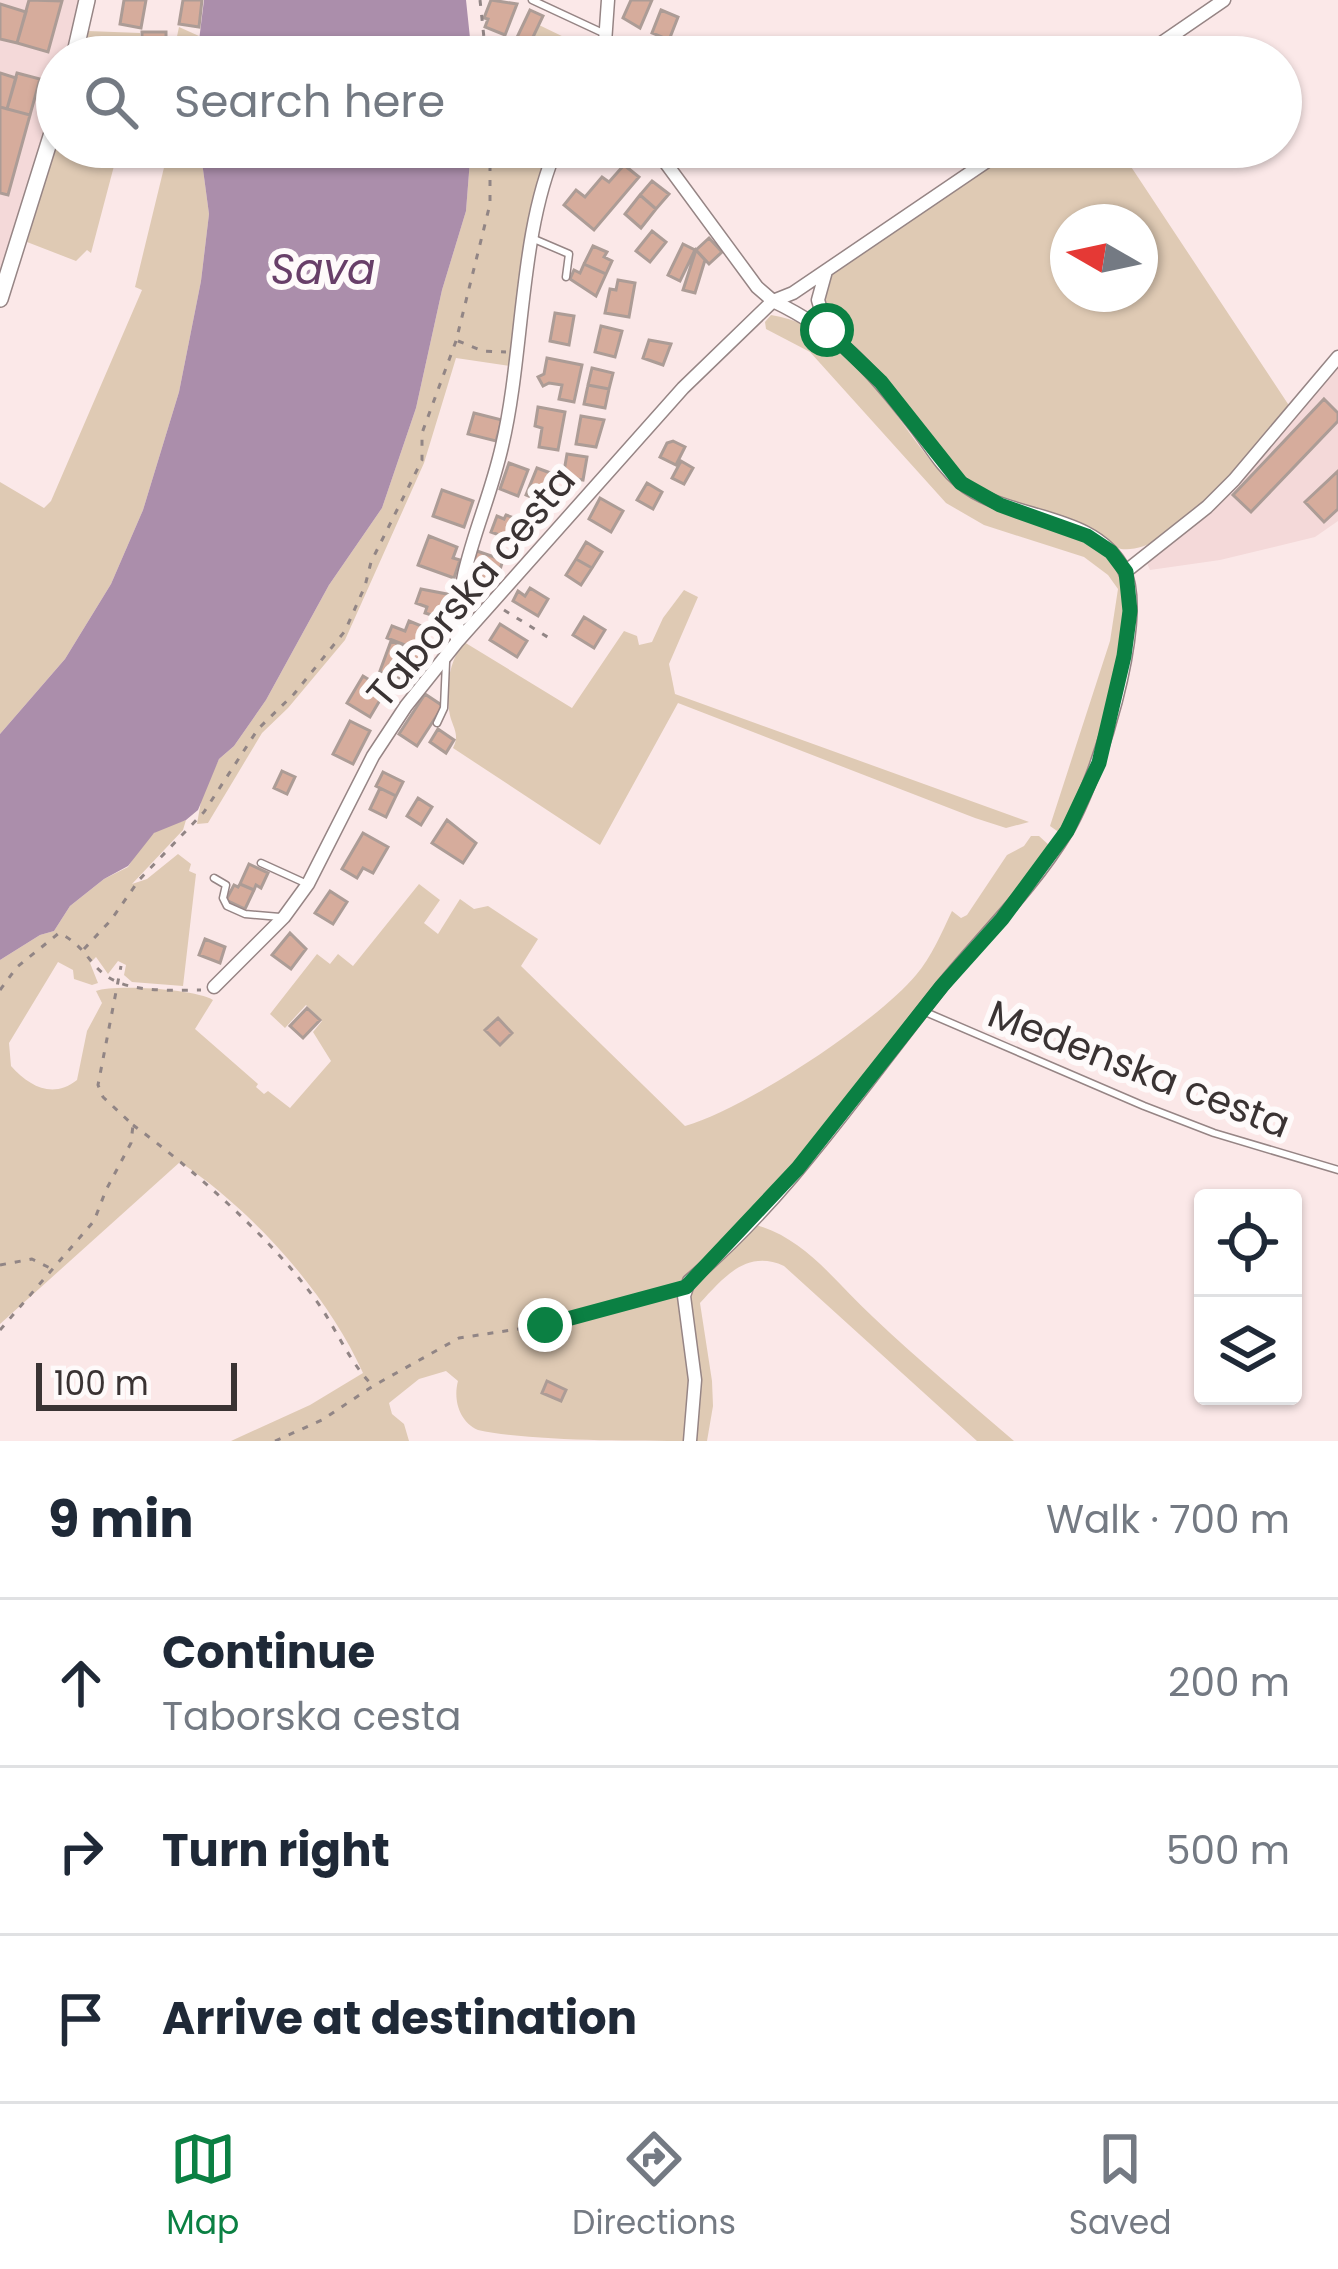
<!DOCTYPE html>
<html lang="en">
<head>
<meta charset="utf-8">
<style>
	body { margin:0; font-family:Poppins,sans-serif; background:#f2f2f3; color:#1f2937 }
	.controls { position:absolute; right:36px; bottom:36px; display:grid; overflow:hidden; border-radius:12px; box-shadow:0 3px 9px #0004 }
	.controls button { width:108px; height:108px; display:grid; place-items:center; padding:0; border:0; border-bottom:3px solid #e0e1e3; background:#fff; color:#1f2937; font:60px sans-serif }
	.compass { position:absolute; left:1050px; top:204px; width:108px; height:108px; border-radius:50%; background:#fff; box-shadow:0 3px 9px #0004; rotate:279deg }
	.scale { position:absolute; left:36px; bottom:30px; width:201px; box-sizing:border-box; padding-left:12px; border:6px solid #3a3333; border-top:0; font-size:33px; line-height:42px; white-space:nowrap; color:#3a3333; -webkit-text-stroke:9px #fefafa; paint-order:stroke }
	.stop { position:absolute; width:36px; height:36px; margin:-27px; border:9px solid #0b8043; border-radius:50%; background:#fff }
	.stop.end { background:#0b8043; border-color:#fff; box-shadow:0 3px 12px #0008 }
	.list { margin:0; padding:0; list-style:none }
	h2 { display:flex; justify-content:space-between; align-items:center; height:156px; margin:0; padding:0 48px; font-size:51px }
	h2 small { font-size:39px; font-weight:400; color:#747a83 }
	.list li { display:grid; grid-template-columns:78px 1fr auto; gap:36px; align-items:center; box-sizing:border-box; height:168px; padding:0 48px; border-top:3px solid #e0e1e3 }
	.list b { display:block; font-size:45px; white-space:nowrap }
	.list p { margin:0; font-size:39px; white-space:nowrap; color:#747a83 }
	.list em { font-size:39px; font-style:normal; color:#747a83 }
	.icon { flex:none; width:66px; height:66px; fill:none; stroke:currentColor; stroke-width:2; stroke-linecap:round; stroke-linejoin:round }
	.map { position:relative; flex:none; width:1338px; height:1441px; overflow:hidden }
	.search { position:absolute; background:#fff; box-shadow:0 3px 9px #0004; left:36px; right:36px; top:36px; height:132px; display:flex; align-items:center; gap:30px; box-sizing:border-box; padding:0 42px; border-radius:66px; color:#747a83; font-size:45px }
	.sheet { height:660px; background:#fff }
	nav { display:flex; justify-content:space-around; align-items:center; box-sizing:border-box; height:168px; border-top:3px solid #e0e1e3; background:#fff; font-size:33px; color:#747a83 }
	nav a { display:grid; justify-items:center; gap:6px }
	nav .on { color:#0b8043 }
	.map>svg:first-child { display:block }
	.built { fill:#f4d9d9 }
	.green { fill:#dfcab4; fill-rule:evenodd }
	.water { fill:#ab8eab }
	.building { fill:#d6ac9c; stroke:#ac9c96; stroke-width:3 }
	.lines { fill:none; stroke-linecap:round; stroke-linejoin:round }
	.service-casing { stroke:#968585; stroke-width:9 }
	.minor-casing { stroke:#968585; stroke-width:15 }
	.tertiary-casing { stroke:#968585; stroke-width:18 }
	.path { stroke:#918585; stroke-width:3; stroke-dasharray:6 9; stroke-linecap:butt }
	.service { stroke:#fff; stroke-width:6 }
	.minor { stroke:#fff; stroke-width:12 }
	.tertiary { stroke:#fff; stroke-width:15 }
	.route { stroke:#0b8043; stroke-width:15 }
	.labels { text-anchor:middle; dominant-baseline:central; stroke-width:12; stroke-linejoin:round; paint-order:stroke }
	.street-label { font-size:39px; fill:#3a3333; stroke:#fefafa }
	.water-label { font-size:42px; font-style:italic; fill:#683f69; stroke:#fefafa }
</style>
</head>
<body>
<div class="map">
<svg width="1338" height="1441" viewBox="0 0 1338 1441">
	<rect width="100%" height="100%" fill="#fbe8e8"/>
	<path class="built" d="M0,0H81L67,57H57V97L0,272Z
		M1338,364V521L1315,537L1220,560L1150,570L1146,561L1211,510Z"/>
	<path class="green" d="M539,25L599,54L597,57H514L516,53L524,56Z
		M179,27L199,36L197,57H80L88,31L140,33V49L175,46Z
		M57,142V147H119L91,253L87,250L76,261L27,242Z
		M169,147H200L209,214L201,281L179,392L143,510L111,584L65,659L0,734V482L44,508L51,501L142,290L135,287Z
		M471,147H549L531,221L510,366L456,358L424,463L345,640L288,708L262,733L208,823L197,824L202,795L219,759L234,746L266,700L329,585L382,508L416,408L442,290L466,211Z
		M1018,147H1118L1290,407C1256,444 1176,556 1121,549L997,499L967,481L906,403L826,317V284L833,273ZM1068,222H1140V294H1068Z
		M771,315C868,330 898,443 963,492C1005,524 1091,520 1118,568C1139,605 1104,734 1090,775C1083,795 1070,814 1060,833L1050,826L1110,641L1118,589L1108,575L1084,557L984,525L946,503L810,352L766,329L765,322Z
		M684,590L698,597L669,664L675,694L1029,822L1006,828L975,818L678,703L600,845L453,748C461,732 451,727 449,710C446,686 449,661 464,642L572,708L624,631L637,636L639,645L652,642L663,618Z
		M186,820L183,830L132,884L147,879L178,854L191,864L189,871L196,874L183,986L132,982L124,975L126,965L118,961L108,974L96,957L90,963L98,983L92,985L74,979L73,970L58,962L9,1043L11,1066C30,1087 53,1099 77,1080L87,1031L102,1003L96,991C114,984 196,989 213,1000L195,1029L258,1084L256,1087L264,1094L268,1091L290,1108L331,1061L313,1032L322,1021L306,1005L285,1028L270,1014L317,954L330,964L338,954L353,966L419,884L440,900L424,923L438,934L460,899L474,909L488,906L538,939L521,966L685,1126C745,1109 876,1023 916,975C931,958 942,932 952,911L961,918L967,915L1007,855L1024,846L1031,836H1039L1050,846L1003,911L903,1024L795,1164L761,1204L683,1282L679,1291L690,1383L686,1441C631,1441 526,1441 478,1430C459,1422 453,1399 458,1381L446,1371L419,1379L389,1403L392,1414L404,1424L409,1441H231L310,1405L363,1373C327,1293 253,1211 180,1162L0,1324V960L40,935L54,931L70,906L104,879L128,867L143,842L160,828Z
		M756,1225C806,1239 836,1283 873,1317C918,1360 967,1400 1014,1441H977L784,1266C747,1249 724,1277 700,1303L712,1381L713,1406L707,1441H696L701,1384L690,1295L693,1285Z"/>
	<path class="water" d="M204,0H466L472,57H197Z
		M200,147H471L466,211L442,290L416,408L382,508L329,585L266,700L234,746L219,759L198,810L186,820L154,833L128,866L104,879L70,906L54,931L40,935L0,960V734L65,659L111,584L143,510L179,392L201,281L209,214Z"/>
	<path class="building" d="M29,0L62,1L48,52L17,43Z
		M124,0H146L141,28L120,24Z
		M183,0H202L199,27L179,24Z
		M491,0L517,4L505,35L485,27L488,19L484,18Z
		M631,0H652L640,28L623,18Z
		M0,4L26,12L17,43L0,39Z
		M530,10L543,16L524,56L511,50Z
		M661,10L678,17L669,40L652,33Z
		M142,32H166V46H142Z
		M0,73L16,78L7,109L0,107Z
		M17,73L40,79L30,115L7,109Z
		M0,107L30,115L8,195L0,193Z
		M624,165L639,177L594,230L564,205L576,190L585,197L602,177L609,182Z
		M652,181L669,194L656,209L640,195Z
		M640,195L656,209L641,228L625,214Z
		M652,231L666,242L650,262L636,251Z
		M709,238L722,252L709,264L696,250Z
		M683,244L695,250L680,281L668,275Z
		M593,246L607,252L604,257L612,261L606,274L584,264Z
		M696,250L705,260L695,293L683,290Z
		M584,264L606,274L596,296L570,279L574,270L580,273Z
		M618,280L635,283L629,317L605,313L610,289L616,290Z
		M555,313L574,316L569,345L550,341Z
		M601,326L622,331L615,357L595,352Z
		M649,340L671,344L663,365L643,358Z
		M547,358L582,365L574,402L559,399L562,385L549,383L543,386L538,377L544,374Z
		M592,368L613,373L609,389L588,385Z
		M588,385L609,389L605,408L584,404Z
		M1324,399L1338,413V421L1251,512L1233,495Z
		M538,407L565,412L558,450L539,447L542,428L535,426Z
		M474,413L502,420L496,441L468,434Z
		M581,416L604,420L596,447L576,444Z
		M673,441L685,447L676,465L660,457L667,443Z
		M567,454L587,457L583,480L563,477Z
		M681,461L693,468L684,484L672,478Z
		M509,463L528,470L518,496L500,489Z
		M537,468L556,475L545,503L526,495Z
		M1338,471V509L1324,522L1305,502Z
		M647,483L662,492L653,509L637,500Z
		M442,490L473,501L464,527L433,516Z
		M600,498L623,511L611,532L589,519Z
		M506,515L528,523L521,543L491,532L497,516L504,519Z
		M429,536L457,547L453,558L460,560L454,578L418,565Z
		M586,542L602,552L592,568L576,559Z
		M474,550L503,560L498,576L469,566Z
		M576,559L592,568L581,585L566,575Z
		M474,567L491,574L478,607L461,601Z
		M530,588L548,599L538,616L513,601L518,591L525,596Z
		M421,589L452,595L444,619L425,613L427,607L416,603Z
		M584,617L605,630L594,648L573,635Z
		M409,621L429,629L420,651L387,638L392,626L405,631Z
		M500,624L527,641L517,657L490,640Z
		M391,641L427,655L418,676L406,671L403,680L380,671Z
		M363,676L386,690L370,717L347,703Z
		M425,694L443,706L417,746L399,734Z
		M350,721L370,731L353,764L333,754Z
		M438,729L454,740L446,753L430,742Z
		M282,771L295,777L287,794L274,788Z
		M383,772L403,782L396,796L376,786Z
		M380,788L396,796L386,817L370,809Z
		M418,798L432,807L421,825L407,816Z
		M447,820L476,843L463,863L432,843Z
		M363,833L388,847L373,873L363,868L357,878L342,869Z
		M249,864L268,873L261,888L256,885L254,890L240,884Z
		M240,884L254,890L245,909L226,900L234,885L238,887Z
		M330,891L347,902L333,924L315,913Z
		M290,933L306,949L291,969L272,955Z
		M205,939L225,947L220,963L199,955Z
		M307,1008L320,1020L303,1038L290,1026Z
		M498,1018L512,1033L500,1045L485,1030Z
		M547,1381L566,1390L561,1401L542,1393Z"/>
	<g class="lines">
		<g class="service-casing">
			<path id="service" d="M532,0L603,33
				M534,239L569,254L566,277
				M437,723L444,708L446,662
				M261,863L305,883
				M214,878L226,885L223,898L227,906L245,914L280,917
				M923,1011L1144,1106L1214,1133L1338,1170"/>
		</g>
		<g class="minor-casing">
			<path id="minor" d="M604,57L608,0
				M1141,57L1224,0
				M654,147L757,287L773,301L793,293L1008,147
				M826,271L818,300L827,330
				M1125,572L1207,507L1234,480L1338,357
				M457,642C456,564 486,517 502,446C524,354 519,232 557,147
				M214,987L284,917L308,884L373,756L406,706L457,642L683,388L773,301C838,332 871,369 914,425C929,444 941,466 960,482C1005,521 1095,510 1124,570C1149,620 1096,783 1067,831C1033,888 984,934 942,986C862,1086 788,1198 689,1281L684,1296L695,1380L690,1441"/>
		</g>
		<g class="tertiary-casing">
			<path id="tertiary" d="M74,57L87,0
				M0,299L57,117"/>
		</g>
		<path class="path" d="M480,0L486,57
			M458,341L483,351L506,352
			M504,610L554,641
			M84,949L111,920L139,880L204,812L258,729L294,694L345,631L365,586L371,562L422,460V433L456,341L490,204V147
			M0,990L17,967L59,933C86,946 89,965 108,977C132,993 173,990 201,990
			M133,1125C193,1169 272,1239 315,1299C336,1327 347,1359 372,1385
			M0,1265L32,1259L52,1269
			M0,1330L94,1221L106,1190L131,1143L133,1125L103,1097L98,1085L121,966
			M275,1441L322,1420L373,1386L459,1338L545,1325L671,1289"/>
		<use href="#service" class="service"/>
		<use href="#minor" class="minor"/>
		<use href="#tertiary" class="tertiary"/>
	</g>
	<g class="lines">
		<path class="route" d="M545,1325L686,1287L798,1168L942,986L1002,919L1067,831L1099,763L1124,656L1130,611L1126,572L1111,552L1087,536L1000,505L961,483L881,382L827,330"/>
	</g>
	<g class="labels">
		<g class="street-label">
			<text transform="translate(471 587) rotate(-50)">Taborska cesta</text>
			<text transform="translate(1139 1069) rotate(21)">Medenska cesta</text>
		</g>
		<g class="water-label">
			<text x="323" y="269">Sava</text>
		</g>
	</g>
</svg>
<div class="controls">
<button><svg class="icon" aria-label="locate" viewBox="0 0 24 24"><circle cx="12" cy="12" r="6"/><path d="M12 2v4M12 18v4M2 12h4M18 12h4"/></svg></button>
<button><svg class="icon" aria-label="layers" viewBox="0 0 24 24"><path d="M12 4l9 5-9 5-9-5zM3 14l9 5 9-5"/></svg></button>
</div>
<svg class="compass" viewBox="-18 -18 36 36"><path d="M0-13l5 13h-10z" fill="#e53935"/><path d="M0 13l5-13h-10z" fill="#747a83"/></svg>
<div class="scale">100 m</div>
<div class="stop" style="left:827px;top:330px"></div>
<div class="stop end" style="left:545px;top:1325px"></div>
<div class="search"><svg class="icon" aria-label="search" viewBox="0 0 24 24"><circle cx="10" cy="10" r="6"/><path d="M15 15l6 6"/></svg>Search here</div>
</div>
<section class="sheet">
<h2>9 min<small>Walk · 700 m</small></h2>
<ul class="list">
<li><svg class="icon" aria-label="ahead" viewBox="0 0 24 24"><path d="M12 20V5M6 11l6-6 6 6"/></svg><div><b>Continue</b><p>Taborska cesta</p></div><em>200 m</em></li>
<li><svg class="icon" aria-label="right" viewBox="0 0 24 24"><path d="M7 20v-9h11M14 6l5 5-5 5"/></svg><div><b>Turn right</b></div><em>500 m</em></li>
<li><svg class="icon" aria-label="arrive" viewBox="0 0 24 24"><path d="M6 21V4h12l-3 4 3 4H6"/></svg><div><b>Arrive at destination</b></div></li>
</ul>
</section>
<nav>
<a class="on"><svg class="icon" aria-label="map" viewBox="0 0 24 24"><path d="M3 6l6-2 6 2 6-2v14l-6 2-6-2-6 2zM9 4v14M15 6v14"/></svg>Map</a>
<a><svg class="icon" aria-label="directions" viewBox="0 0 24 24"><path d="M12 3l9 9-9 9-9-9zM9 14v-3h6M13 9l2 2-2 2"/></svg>Directions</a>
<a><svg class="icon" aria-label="saved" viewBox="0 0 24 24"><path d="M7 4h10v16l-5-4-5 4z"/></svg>Saved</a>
</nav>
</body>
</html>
